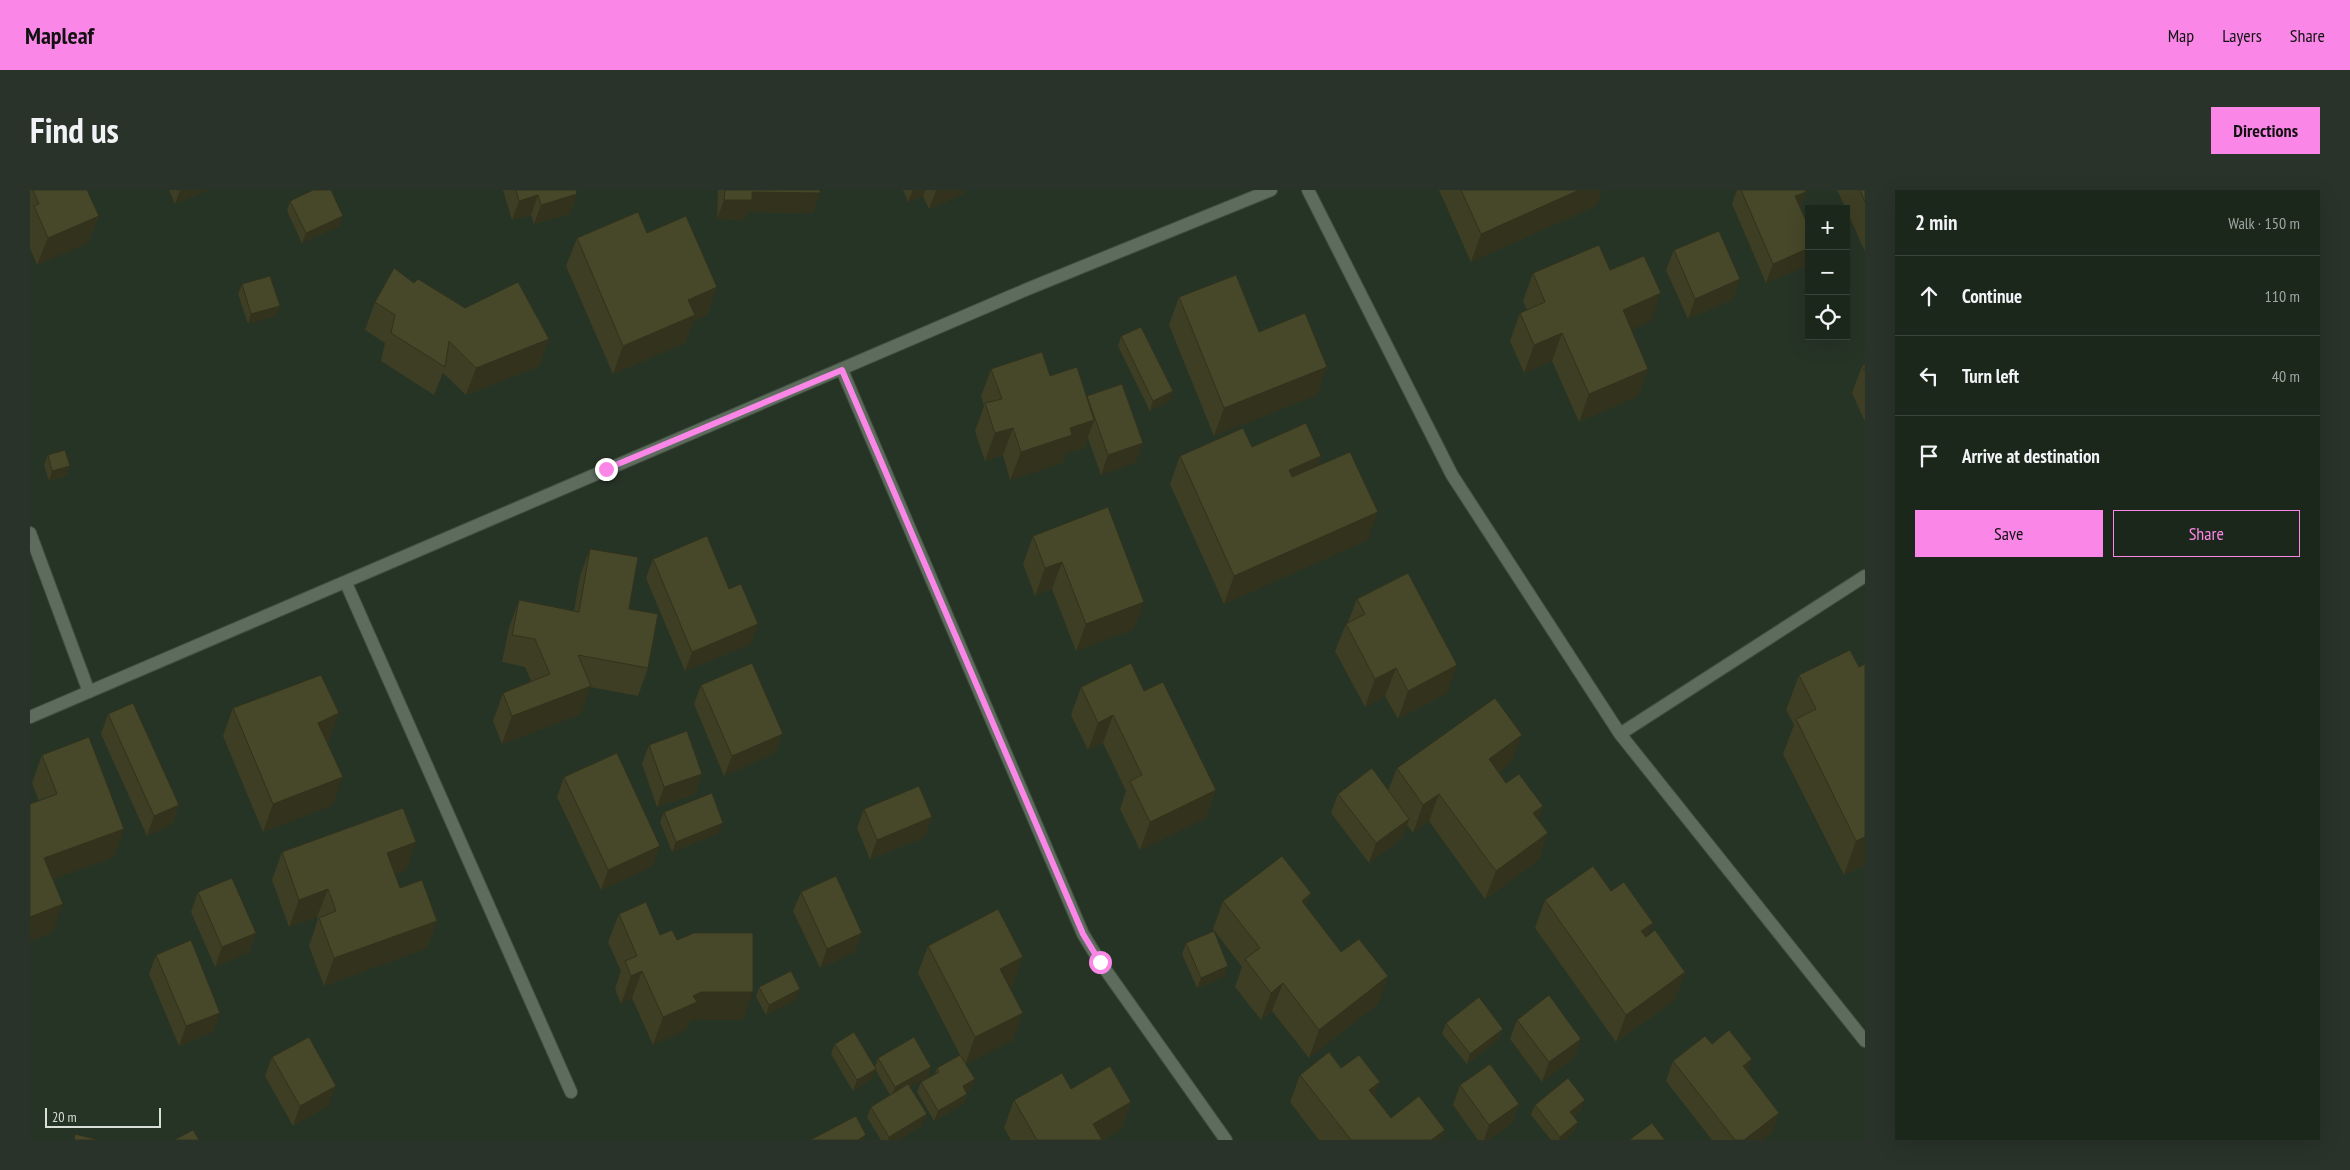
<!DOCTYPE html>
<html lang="en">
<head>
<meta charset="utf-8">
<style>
	body { margin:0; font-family:"PT Sans Narrow",sans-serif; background:#293329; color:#f1f3f6 }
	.controls { position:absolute; right:15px; top:15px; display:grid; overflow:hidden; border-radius:0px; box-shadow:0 5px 20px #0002 }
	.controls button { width:45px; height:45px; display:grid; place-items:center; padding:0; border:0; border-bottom:1px solid #3a443b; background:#1c271c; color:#f1f3f6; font:25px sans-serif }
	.scale { position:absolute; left:15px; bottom:12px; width:116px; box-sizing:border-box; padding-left:5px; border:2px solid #d7dfd6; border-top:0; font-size:14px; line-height:18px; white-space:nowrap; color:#d7dfd6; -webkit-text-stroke:4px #263426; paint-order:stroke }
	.stop { position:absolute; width:15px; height:15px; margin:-11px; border:4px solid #fa87e7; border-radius:50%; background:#fff }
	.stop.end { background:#fa87e7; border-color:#fff; box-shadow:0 1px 5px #0008 }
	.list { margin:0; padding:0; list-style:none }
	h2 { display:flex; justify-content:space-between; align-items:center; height:65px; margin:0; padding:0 20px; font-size:21px }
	h2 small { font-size:16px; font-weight:400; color:#a0a5a3 }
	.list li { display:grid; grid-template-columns:32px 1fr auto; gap:15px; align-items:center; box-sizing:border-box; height:80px; padding:0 20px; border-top:1px solid #3a443b }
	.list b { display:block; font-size:19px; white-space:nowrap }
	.list em { font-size:16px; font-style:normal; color:#a0a5a3 }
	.actions { display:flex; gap:10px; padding:15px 20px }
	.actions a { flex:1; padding:11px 0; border:1px solid #fa87e7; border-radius:0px; text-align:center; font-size:18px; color:#fa87e7 }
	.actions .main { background:#fa87e7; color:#111 }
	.icon { flex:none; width:28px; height:28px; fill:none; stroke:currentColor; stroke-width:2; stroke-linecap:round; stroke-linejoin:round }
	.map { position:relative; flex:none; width:1835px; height:950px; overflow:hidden; border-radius:0px }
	header { display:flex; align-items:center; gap:30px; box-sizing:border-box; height:70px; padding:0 25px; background:#fa87e7; color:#111 }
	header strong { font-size:24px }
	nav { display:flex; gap:28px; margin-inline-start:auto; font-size:18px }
	.intro { display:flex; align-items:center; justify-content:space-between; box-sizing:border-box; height:120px; padding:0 30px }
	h1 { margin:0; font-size:35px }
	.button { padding:12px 22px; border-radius:0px; background:#fa87e7; color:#111; font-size:18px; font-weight:700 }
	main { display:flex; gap:30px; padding:0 30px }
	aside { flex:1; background:#1c271c; border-radius:0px; box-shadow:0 5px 20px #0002 }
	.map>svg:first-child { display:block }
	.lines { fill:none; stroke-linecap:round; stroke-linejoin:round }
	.minor-casing { stroke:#434f43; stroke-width:14 }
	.minor { stroke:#5d6c5c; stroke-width:12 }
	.wall { fill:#3d3e23 }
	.shaded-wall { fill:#32321d }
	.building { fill:#474829; stroke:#32321d }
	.route { stroke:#fa87e7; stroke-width:6 }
</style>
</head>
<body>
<header>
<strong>Mapleaf</strong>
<nav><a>Map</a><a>Layers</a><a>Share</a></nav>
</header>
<div class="intro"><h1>Find us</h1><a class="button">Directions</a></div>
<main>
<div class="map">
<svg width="1835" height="950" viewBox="0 0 1835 950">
	<rect width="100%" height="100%" fill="#263426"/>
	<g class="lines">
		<g class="minor-casing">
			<path id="minor" d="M1278,0L1422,285L1590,544L1835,851
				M812,180L1053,744L1070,772L1196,950
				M0,343L59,502
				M316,393L541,902
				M0,527L1000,98L1241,0
				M1590,544L1835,386"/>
		</g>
		<use href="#minor" class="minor"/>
	</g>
	<path class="wall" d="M0,0H57L69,26L58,53L7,75L0,58Z
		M139,0H178L145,14Z
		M473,0H546L547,4L540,24L504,34L501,25L482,30Z
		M688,0H790L783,23L717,22L714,30L687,29Z
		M873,0H934L933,4L899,19L893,6L878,12Z
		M1409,0H1572L1566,16L1441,72Z
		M1707,0H1775L1776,2L1770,18L1779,38V75L1736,93L1702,14Z
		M1807,0H1835V62L1816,19Z
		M260,11L310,36L272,53L257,21Z
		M617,43L687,97L677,125L663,131L655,153L583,184L536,76L547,48Z
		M1644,60L1710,89L1703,109L1658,129L1636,80Z
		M1580,80L1621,131L1601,139L1618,179L1608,206L1549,232L1522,171L1494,183L1480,151L1490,123L1497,120L1493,111L1503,83Z
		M384,93L435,118L519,149L509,176L436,205L413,183L404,205L351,171L355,153L335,140L345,112Z
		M212,94L250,116L246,126L218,134L208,104Z
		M1149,107L1297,177L1287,205L1184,246L1139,135Z
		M1091,146L1140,211L1120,221L1088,156Z
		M1835,174V232L1822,203L1832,176Z
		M961,179L1020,186L1057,208V206L1106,272L1071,285L1058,248L1054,258L1035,264L1032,273L980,290L973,265L955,271L945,241L954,216L951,206Z
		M1222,257L1291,266L1288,276L1338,350L1194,414L1140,294L1150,266Z
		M18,265L40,276L36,286L19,291L14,275Z
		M1078,317L1104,439L1046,461L1022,399L1005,406L993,374L1003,346Z
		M560,359L599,419L618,478L608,506L560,497L551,524L472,554L463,531L473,503L501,491L495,477L472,472L479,438L489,410L544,421L550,386Z
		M623,369L721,454L655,481L616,388Z
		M1327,409L1427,475L1417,503L1368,529L1355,506L1335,517L1305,461L1316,434L1318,432Z
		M1835,474V675L1814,685L1753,564L1764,535L1756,520L1769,485L1829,477Z
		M671,495L745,563L694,586L664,514Z
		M1051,497L1114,501L1186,600L1176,628L1110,660L1090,619L1096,601L1073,553L1058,560L1041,525Z
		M203,518L309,523L299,551L297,552L303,615L233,642L193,546Z
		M78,524L149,615L142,634L117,646L71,544Z
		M619,555L672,584L665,604L627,617L612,574Z
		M12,565L94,639L84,667L23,689V742L0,751V614L9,611L2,593Z
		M1481,573L1469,582L1476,593L1513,616L1508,629L1518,643L1508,671L1455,709L1399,631L1383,643L1377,635L1372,648L1339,673L1301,623L1308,604L1358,601L1367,578Z
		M534,587L623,676L571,700L527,607Z
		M834,619L902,627L895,647L840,669L827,638Z
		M634,622L689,643L642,662L630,632Z
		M386,652L376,680L365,684L370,698L407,731L397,758L294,796L279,756L288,729L287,727L259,737L242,690L252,662Z
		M1581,701L1618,745L1655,782L1645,810L1586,852L1505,738L1515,710Z
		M168,702L226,743L219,762L185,777L161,722Z
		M771,702L825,762L790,778L763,721Z
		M1281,703L1276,717L1311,762L1358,786L1348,814L1279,868L1242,821L1231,830L1205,797L1212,777L1183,739L1193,711Z
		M589,724L630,745L647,750L713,830H661L660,831L656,840L623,855L602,808L591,814L585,799L591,781L578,752Z
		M1156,753L1198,776L1195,786L1167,798L1152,764Z
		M898,756L983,795L979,797L983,850L936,874L941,899L936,902L937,904L934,914L904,931L887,902L891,892L905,884L907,878L930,865L888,783Z
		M126,765L190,823L183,842L149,856L119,784Z
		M729,797L766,810L736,825L726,807Z
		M1487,830L1551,849L1544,868L1512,892L1480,849Z
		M1416,833L1469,849L1437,874L1412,844Z
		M805,854L845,877L848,868L901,877L898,887L880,897L893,935L868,950H851L837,927L841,917L860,905L845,879L842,889L823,901L801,864Z
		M1682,854L1717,882L1742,943L1732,950H1682L1636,891L1643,871Z
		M242,867L299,915L263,936L235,886Z
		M1311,878L1350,892L1344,907L1361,928L1411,950H1289L1260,912L1270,885Z
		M1430,895L1489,914L1482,933L1459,950H1448L1423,915Z
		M1041,899L1101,912L1091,940L1073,950H981L974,938L984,910Z
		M1505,915L1551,920L1544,926L1548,932L1544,942L1535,950H1521L1501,925Z"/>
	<path class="shaded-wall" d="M150,0H178L145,14Z
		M883,0H895L893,6L878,12Z
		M906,0H934L933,4L899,19Z
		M1549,0H1572L1566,16L1441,72L1451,44Z
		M722,2L790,3L783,23L717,22L714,30L687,29L694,10Z
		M1776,2L1769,21L1765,6Z
		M547,4L540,24L504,34L511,15Z
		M508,5L501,25L482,30L489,11Z
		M69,26L58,53L7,75L18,48Z
		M313,26L310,36L272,53L276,43Z
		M1779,58V75L1736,93L1743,74Z
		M1710,89L1703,109L1658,129L1665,109Z
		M687,97L677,125L663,131L655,153L583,184L593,156L658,110Z
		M1631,103L1621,131L1583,148L1593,120Z
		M250,116L246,126L218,134L221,124Z
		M1532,143L1522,171L1494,183L1504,155Z
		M519,149L509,176L436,205L446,178Z
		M1297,177L1287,205L1184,246L1194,218Z
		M1618,179L1608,206L1549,232L1559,204Z
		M1143,201L1140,211L1120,221L1123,211Z
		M1064,230L1054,258L1035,264L1032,273L980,290L991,262L1040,238Z
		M983,238L973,265L955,271L965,243Z
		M1113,253L1106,272L1071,285L1078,265Z
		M1291,266L1281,294L1249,308L1259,280Z
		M40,276L36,286L19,291L22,281Z
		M1348,322L1338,350L1194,414L1204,386Z
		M1032,372L1022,399L1005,406L1015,378Z
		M1114,412L1104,439L1046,461L1056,434Z
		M728,434L721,454L655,481L662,462Z
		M1427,475L1417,503L1368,529L1378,501Z
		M1366,478L1355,506L1335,517L1345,489Z
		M561,496L551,524L472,554L482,526Z
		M309,523L299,551L278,560L288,533Z
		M1083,525L1073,553L1058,560L1068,533Z
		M753,544L745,563L694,586L702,566Z
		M1492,545L1481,573L1449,596L1459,569Z
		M672,584L665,604L627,617L634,597Z
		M313,587L303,615L233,642L243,614Z
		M1186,600L1176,628L1110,660L1120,632Z
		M1409,604L1399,631L1383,643L1393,615Z
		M149,615L142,634L117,646L124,626Z
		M1513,616L1503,644V623Z
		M902,627L895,647L840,669L847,650Z
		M1379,629L1372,648L1339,673L1346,653Z
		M693,633L689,643L642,662L646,652Z
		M94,639L84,667L4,696L14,668Z
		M1518,643L1508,671L1455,709L1466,681Z
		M1835,647V675L1814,685L1826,651Z
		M386,652L376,680L347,691L357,663Z
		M630,656L623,676L571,700L578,680Z
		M298,699L287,727L259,737L269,710Z
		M1281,703L1271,731L1272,711Z
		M33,714L23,742L0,751V727Z
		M407,731L397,758L294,796L304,768Z
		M1623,733L1613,760L1611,741Z
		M226,743L219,762L185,777L192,757Z
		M832,743L825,762L790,778L797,759Z
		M993,767L983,795L960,807L970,779Z
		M1198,776L1195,786L1167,798L1171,788Z
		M612,781L602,808L591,814L601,786Z
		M1655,782L1645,810L1586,852L1596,825Z
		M1358,786L1348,814L1279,868L1289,840Z
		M1253,793L1242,821L1231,830L1241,803Z
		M770,799L766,810L736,825L739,815Z
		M671,802H723L713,830H661L660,831L656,840L623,855L633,827L663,806Z
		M190,823L183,842L149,856L156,836Z
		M993,823L983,850L935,875L945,847Z
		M1473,839L1469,849L1437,874L1440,864Z
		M1551,849L1544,868L1512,892L1519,872Z
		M1722,869L1715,889L1713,876Z
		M901,877L898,887L862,907L865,897Z
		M846,879L842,889L823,901L827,890Z
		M945,889L941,899L929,906L933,896Z
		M1350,892L1340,919L1339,900Z
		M306,896L299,915L263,936L270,916Z
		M937,904L934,914L904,931L908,921Z
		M1555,910L1551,920L1537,932L1540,922Z
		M1101,912L1091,940L1073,950H1057L1063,934Z
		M1489,914L1482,933L1459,950H1454L1459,935Z
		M1749,923L1742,943L1732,950H1714Z
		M897,924L893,935L868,950H858L859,947Z
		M1548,932L1544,942L1535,950H1529L1530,947Z
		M1415,940L1411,950H1401Z
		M836,945L835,950H828Z"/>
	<path class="building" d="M3,0H57L69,26L18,48L4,16L9,14Z
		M283,0H301L313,26L276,43L260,11Z
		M486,0H546L547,4L511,15L508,5L489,11Z
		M695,0H790V3L722,2V10H694Z
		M1431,0H1549L1451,44Z
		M1711,0H1775L1776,2L1765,6L1779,38V58L1743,74Z
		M1830,0H1835V12Z
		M608,22L617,43L656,26L687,97L658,110L665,125L593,156L547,48Z
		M1689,41L1710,89L1665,109L1644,60Z
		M1569,55L1580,80L1614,66L1631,103L1593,120L1618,179L1559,204L1532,143L1504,155L1490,123L1515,112L1503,83Z
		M364,78L384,93L388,89L435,118L488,92L519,149L446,178L419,151L415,177L361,143L365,125L345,112Z
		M1206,85L1229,142L1275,123L1297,177L1194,218L1149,107Z
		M240,86L250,116L221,124L212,94Z
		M1111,137L1143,201L1123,211L1091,146Z
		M1012,162L1020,186L1047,177L1064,230L1040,238L1042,245L991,262L983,238L965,243L955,213L972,209L961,179Z
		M1835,174V181L1832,176Z
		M1092,194L1113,253L1078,265L1057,206Z
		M1276,233L1291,266L1259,280L1262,287L1320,262L1348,322L1204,386L1150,266L1213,238L1222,257Z
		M35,260L40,276L22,281L18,265Z
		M1078,317L1114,412L1056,434L1032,372L1015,378L1003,346Z
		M677,346L699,399L711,394L728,434L662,462L623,369Z
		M560,359L608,367L599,419L628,424L618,478L548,465L561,496L482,526L473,503L520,484L505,449L482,445L489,410L549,422Z
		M1378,383L1427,475L1378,501L1366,478L1345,489L1316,434L1335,424L1327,409Z
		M1820,460L1829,477L1835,474V647L1826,651L1766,529L1786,519L1769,485Z
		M722,473L753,544L702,566L671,495Z
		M1101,473L1114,501L1133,492L1186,600L1120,632L1100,591L1112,585L1083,525L1068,533L1051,497Z
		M291,485L309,523L288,533L313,587L243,614L203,518Z
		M1465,508L1492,545L1459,569L1476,593L1489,584L1513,616L1503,623L1518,643L1466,681L1409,604L1393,615L1367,578Z
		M103,513L149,615L124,626L78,524Z
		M657,541L672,584L634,597L619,555Z
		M59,547L94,639L14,668L33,714L0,727V614L27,604L12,565Z
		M587,563L630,656L578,680L534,587Z
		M1342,578L1379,629L1346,653L1308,604Z
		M889,596L902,627L847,650L834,619Z
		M682,603L693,633L646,652L634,622Z
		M373,618L386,652L357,663L370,698L392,690L407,731L304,768L289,728L306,721L298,699L269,710L252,662Z
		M1252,666L1281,703L1272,711L1311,762L1329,749L1358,786L1289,840L1253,793L1241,803L1215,769L1230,758L1193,711Z
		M1563,676L1581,701L1594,692L1623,733L1611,741L1616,747L1625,740L1655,782L1596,825L1515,710Z
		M806,686L832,743L797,759L771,702Z
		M202,688L226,743L192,757L168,702Z
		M616,712L630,745L642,740L647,750L664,743H723V802H671L663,806L667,812L633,827L612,781L601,786L595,771L607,766L589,724Z
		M968,719L993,767L970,779L993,823L945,847L898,756Z
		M1184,741L1198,776L1171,788L1156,753Z
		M161,750L190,823L156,836L126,765Z
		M761,781L770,799L739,815L729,797Z
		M1519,805L1551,849L1519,872L1487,830Z
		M1449,807L1473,839L1440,864L1416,833Z
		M1699,840L1722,869L1713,876L1749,923L1714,950H1705L1643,871L1675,846L1682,854Z
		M824,842L846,879L827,890L805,854Z
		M279,847L306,896L270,916L242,867Z
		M884,847L901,877L865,897L848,868Z
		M1299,862L1311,878L1329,865L1350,892L1339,900L1361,928L1389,906L1415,940L1401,950H1321L1270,885Z
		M930,865L945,889L933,896L937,904L908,921L891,892L909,882L907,878Z
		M1460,874L1489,914L1459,935L1430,895Z
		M1080,876L1101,912L1063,934L1072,950H1007L984,910L1032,883L1041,899Z
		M1538,888L1555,910L1540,922L1548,932L1530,947L1505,915Z
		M878,894L897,924L859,947L841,917Z
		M826,926L836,945L828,950H780Z
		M1622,933L1635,950H1599Z
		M163,940L169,950H144Z
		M45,944L69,950H44Z"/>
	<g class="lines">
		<path class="route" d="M576,279L812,180L1053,744L1070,772"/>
	</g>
</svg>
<div class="controls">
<button>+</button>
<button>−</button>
<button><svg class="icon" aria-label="locate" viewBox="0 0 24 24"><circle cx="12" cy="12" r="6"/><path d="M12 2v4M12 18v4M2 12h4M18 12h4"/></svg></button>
</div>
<div class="scale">20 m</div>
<div class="stop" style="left:1070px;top:772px"></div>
<div class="stop end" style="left:576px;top:279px"></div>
</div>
<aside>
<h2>2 min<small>Walk · 150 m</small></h2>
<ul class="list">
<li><svg class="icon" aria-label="ahead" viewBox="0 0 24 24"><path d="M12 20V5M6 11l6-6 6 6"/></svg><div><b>Continue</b></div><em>110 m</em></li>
<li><svg class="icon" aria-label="left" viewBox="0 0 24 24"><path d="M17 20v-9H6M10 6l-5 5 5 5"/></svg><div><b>Turn left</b></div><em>40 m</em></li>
<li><svg class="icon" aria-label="arrive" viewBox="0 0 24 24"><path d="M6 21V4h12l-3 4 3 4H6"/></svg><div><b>Arrive at destination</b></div></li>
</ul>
<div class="actions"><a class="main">Save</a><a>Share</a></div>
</aside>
</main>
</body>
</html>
